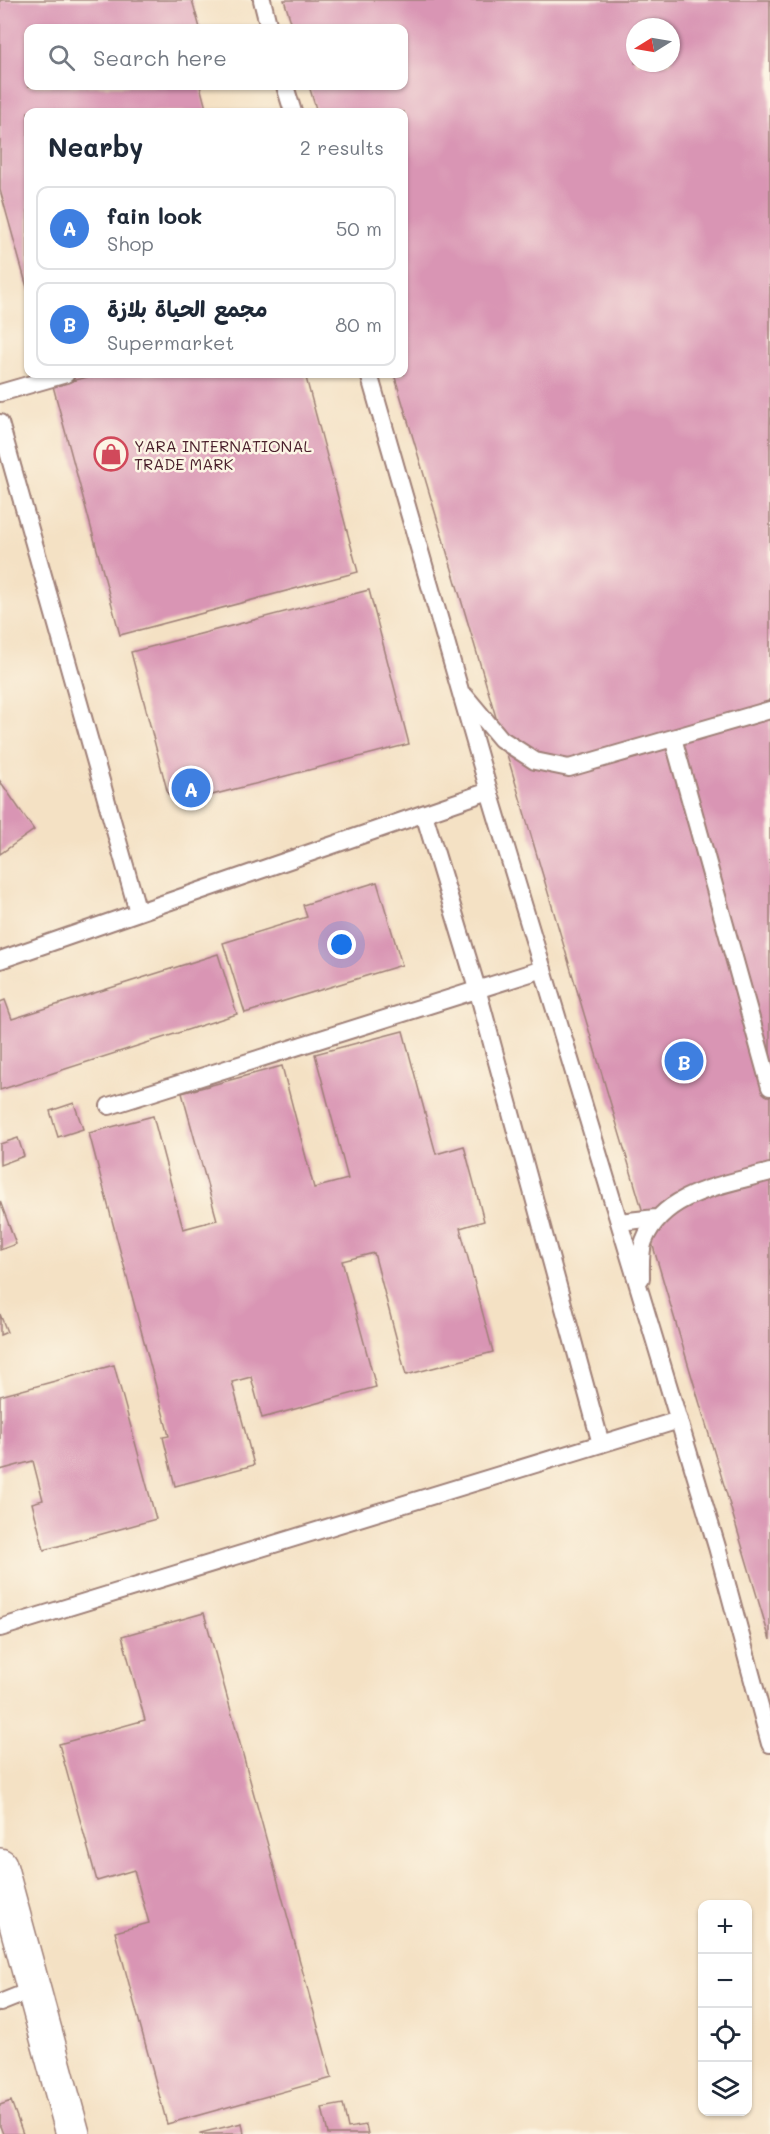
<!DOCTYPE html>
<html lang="en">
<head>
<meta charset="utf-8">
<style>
	body { margin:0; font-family:Mali,"Playpen Sans Arabic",sans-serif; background:#f6f6f7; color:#1f2937 }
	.controls { position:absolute; right:18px; bottom:18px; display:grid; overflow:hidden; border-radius:12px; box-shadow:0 2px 4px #0004 }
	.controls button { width:54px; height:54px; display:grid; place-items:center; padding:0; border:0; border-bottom:2px solid #e0e1e3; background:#fff; color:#1f2937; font:30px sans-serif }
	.compass { position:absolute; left:626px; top:18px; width:54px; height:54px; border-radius:50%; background:#fff; box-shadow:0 2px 4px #0004; rotate:259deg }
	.you { position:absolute; left:342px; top:945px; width:21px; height:21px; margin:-15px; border:4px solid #fff; border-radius:50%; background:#1a73e8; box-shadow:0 0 0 9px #1a73e833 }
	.badge { display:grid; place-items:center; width:39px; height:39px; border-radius:50%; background:#1a73e8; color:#fff; font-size:20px; font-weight:700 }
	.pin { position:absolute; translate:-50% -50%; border:3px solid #fff; box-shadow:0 2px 6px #0006 }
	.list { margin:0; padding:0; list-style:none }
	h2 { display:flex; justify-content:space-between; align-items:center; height:78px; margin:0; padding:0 24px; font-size:26px }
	h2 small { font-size:20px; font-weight:400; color:#747a83 }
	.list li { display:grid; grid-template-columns:39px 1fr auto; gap:18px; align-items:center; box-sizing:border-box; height:84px; margin:0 12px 12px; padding:0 12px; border:2px solid #e0e1e3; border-radius:12px }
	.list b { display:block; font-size:22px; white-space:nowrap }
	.list p { margin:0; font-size:20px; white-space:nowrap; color:#747a83 }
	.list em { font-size:20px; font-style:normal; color:#747a83 }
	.icon { flex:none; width:33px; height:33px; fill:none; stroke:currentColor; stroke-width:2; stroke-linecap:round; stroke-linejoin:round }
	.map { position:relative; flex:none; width:770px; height:2134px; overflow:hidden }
	.search { position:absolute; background:#fff; box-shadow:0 2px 4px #0004; left:24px; top:24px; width:384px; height:66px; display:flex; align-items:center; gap:15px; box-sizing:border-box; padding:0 21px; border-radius:12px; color:#747a83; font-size:22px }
	.panel { position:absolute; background:#fff; box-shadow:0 2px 4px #0004; left:24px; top:108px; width:384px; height:270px; border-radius:12px }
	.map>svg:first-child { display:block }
	.building { fill:#d995b4; fill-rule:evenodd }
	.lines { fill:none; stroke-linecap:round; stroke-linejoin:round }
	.service-casing { stroke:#9f8078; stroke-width:20 }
	.tertiary-casing { stroke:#9f8078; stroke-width:36 }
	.service { stroke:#fff; stroke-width:16 }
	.tertiary { stroke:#fff; stroke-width:33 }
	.labels { text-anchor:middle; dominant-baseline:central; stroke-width:5; stroke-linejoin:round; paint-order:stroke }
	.poi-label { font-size:16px; fill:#4a1f2b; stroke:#fcf5e5; text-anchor:start }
</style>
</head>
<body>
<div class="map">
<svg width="770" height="2134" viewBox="0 0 770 2134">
	<rect width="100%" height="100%" fill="#fcf5e5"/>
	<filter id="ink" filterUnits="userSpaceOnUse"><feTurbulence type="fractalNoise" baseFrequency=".0167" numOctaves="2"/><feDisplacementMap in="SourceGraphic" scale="12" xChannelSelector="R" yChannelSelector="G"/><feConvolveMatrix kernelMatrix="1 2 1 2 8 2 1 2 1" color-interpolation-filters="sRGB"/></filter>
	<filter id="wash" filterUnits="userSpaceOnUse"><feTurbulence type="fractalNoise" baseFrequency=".008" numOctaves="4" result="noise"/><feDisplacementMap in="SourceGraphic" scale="24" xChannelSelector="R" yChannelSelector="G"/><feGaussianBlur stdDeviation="1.35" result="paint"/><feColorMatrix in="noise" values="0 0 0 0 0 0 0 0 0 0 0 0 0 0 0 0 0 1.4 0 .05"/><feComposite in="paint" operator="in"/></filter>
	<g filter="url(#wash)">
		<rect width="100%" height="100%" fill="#f4e1c4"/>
		<g id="blocks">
			<path class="building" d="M0,0H192L200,28H28V86H200L207,112H28V291L0,190Z
				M284,0H770V1640L394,374H404V112H317L309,86H404V28H293ZM635,27H671V63H635Z
				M98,374H305L358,572L120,635L53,386Z
				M369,590L409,744L208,796L204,784L168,794L131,652Z
				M0,781L34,830L0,854Z
				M377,882L402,965L245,1013L223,943L307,917L303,905Z
				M218,954L237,1014L0,1090V1002L5,1000L12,1019Z
				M403,1031L436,1154L464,1146L484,1221L460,1228L493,1352L406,1375L374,1253L342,1261L376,1387L262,1418L251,1377L232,1382L254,1465L175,1486L163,1437L169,1436L89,1133L153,1116L183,1229L217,1220L182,1093L282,1066L314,1188L348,1179L315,1054Z
				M74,1103L83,1129L58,1137L50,1111Z
				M18,1138L24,1156L0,1165V1144Z
				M0,1201L16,1244L0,1250Z
				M0,1314L7,1332L0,1335Z
				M114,1365L156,1519L44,1550L32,1503L43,1500L33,1461L0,1470V1396Z
				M204,1613L332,2078L167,2124L115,1932L149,1923L134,1870L97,1881L59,1744L145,1720L122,1636Z
				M11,2101L23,2134H3L0,2126V2105Z
				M343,2104L348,2128L366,2125L368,2134H328L322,2108Z
				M242,2123L244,2134H200V2133Z"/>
		</g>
	</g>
	<g filter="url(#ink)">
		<use href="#blocks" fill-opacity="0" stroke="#9f8078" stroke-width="1.5"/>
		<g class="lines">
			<g class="service-casing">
				<path id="service" d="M262,0L269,28
					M285,86L293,112
					M369,374L489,791L717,1547L770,1744
					M0,393L66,374
					M0,423L138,912
					M465,696L501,739L535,761L569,768L770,710
					M673,738L770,1087
					M424,814L478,992L601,1444
					M0,960L489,791
					M109,1106L543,969
					M619,1222L656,1218
					M641,1278C641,1267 640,1251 644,1241C663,1192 725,1185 770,1172
					M0,1628L679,1420
					M0,2003L35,1989"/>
			</g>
			<g class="tertiary-casing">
				<path id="tertiary" d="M0,1865L73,2134"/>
			</g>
			<use href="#service" class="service"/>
			<use href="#tertiary" class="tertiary"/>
		</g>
	</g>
	<defs>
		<g id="shop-ring" transform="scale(1.725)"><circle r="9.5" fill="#fcf5e5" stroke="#d1495b" stroke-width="1.5"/><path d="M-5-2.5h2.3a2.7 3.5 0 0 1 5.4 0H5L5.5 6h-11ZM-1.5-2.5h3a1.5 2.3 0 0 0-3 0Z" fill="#d1495b"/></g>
	</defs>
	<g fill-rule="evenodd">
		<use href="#shop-ring" x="111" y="454"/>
	</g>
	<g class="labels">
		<g class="poi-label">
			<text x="134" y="445">YARA INTERNATIONAL<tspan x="134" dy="18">TRADE MARK</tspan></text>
		</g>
	</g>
</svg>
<div class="controls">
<button>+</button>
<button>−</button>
<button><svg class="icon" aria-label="locate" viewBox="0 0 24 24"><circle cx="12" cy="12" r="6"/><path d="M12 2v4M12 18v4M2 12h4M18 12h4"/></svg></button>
<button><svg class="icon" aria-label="layers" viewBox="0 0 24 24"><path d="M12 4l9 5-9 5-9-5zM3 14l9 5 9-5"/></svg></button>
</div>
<svg class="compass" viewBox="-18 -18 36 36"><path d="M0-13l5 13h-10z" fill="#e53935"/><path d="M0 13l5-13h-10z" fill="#747a83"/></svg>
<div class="you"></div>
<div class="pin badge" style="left:191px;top:788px;background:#3f7fe0">A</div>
<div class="pin badge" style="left:684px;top:1061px;background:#3f7fe0">B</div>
<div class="search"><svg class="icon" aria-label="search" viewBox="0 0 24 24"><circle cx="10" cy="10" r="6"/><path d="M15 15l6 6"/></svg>Search here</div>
<section class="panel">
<h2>Nearby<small>2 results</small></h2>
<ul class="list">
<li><span class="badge" style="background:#3f7fe0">A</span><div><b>fain look</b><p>Shop</p></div><em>50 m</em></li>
<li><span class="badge" style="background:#3f7fe0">B</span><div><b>مجمع الحياة بلازة</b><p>Supermarket</p></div><em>80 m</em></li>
</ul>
</section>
</div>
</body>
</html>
